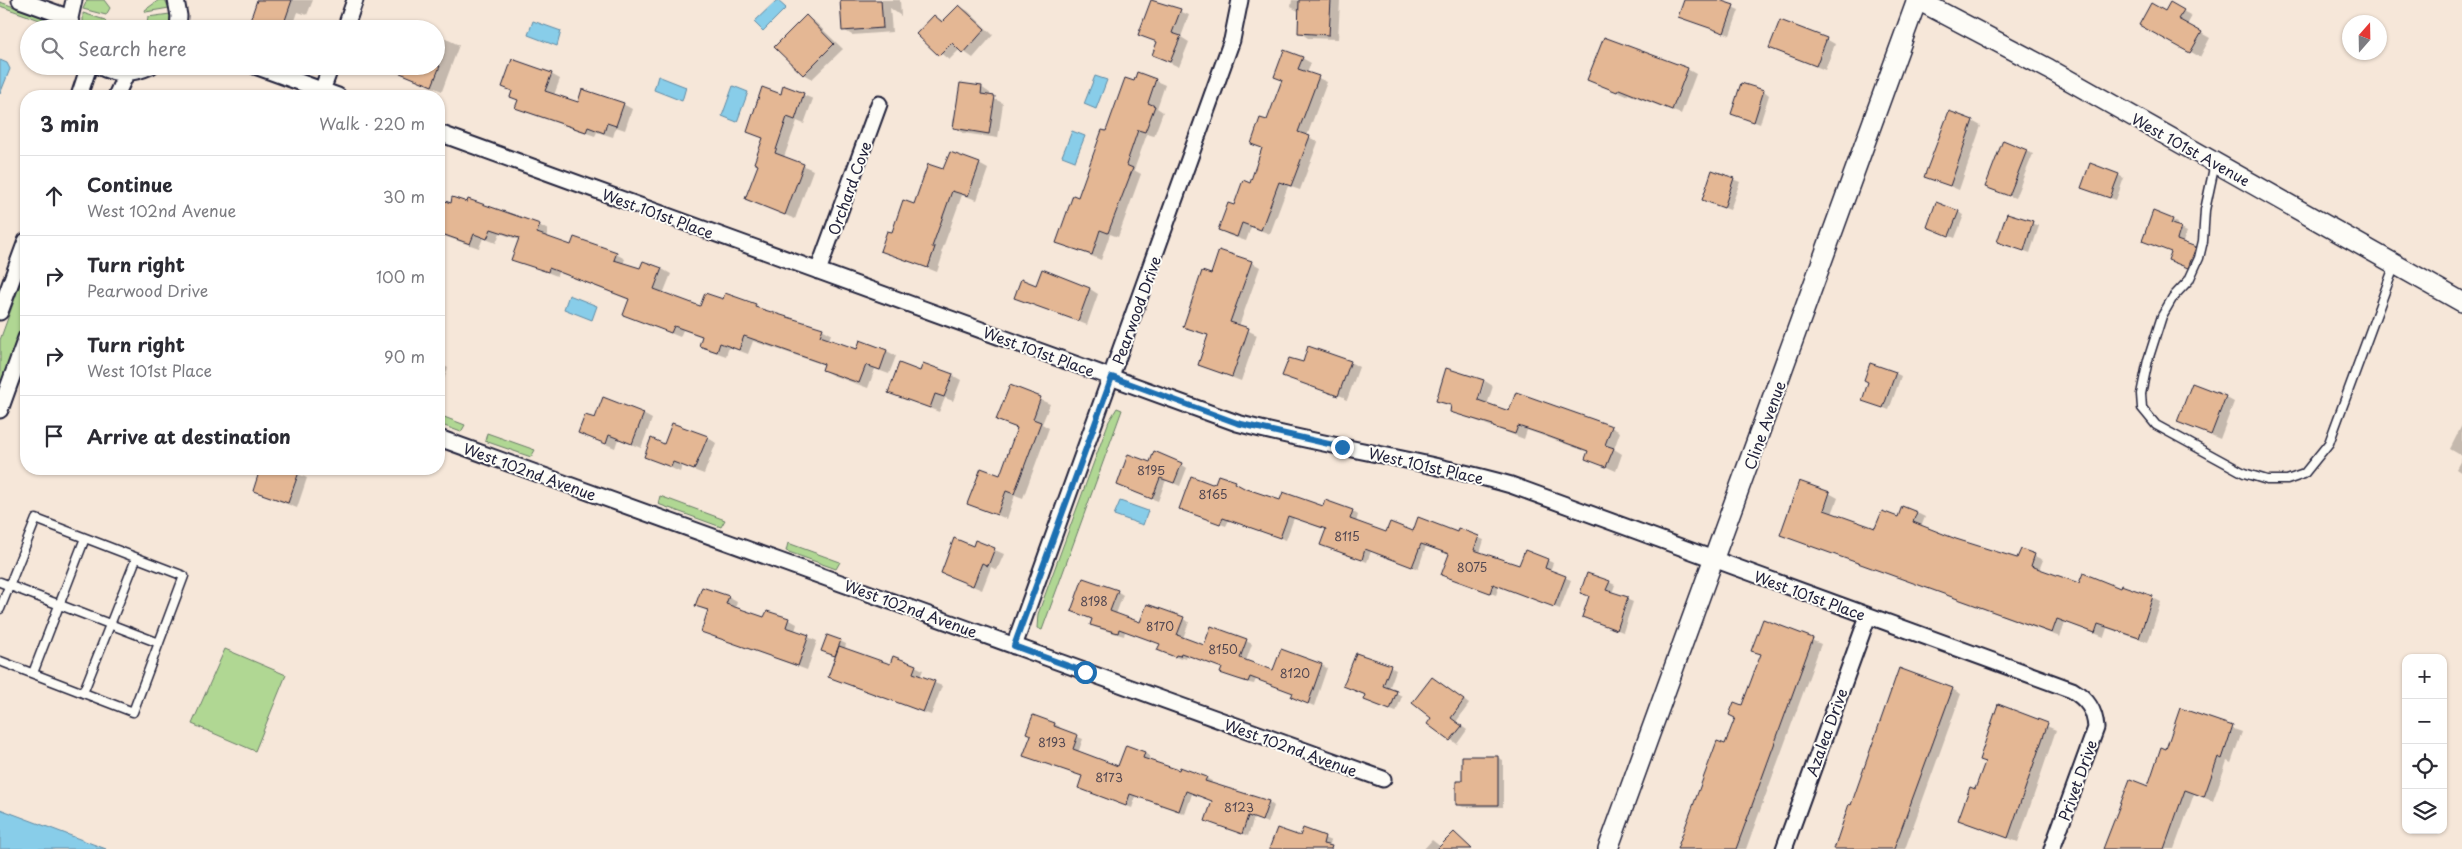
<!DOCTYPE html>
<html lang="en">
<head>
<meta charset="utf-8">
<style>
	body { margin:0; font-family:"Playpen Sans",sans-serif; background:#f7f7f7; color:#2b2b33 }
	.controls { position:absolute; right:15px; bottom:15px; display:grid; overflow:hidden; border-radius:10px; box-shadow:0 1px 4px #0004 }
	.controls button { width:45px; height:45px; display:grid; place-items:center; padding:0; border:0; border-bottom:1px solid #e1e1e2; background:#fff; color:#2b2b33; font:25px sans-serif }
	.compass { position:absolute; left:2342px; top:15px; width:45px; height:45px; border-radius:50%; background:#fff; box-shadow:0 1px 4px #0004; rotate:20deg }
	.stop { position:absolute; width:15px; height:15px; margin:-11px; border:4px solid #1f6fb2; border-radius:50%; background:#fff }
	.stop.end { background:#1f6fb2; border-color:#fff; box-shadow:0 1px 5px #0008 }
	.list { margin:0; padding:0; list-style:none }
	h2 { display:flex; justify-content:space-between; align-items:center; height:65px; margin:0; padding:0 20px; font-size:21px }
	h2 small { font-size:16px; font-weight:400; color:#7c7c81 }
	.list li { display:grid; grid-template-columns:32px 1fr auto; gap:15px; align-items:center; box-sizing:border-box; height:80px; padding:0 20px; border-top:1px solid #e1e1e2 }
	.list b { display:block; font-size:19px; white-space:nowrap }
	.list p { margin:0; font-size:16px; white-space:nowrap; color:#7c7c81 }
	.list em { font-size:16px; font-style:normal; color:#7c7c81 }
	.icon { flex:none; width:28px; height:28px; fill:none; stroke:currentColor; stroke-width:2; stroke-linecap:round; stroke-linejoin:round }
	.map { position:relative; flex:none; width:2462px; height:849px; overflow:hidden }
	.search { position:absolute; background:#fff; box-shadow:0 1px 4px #0004; left:20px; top:20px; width:425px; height:55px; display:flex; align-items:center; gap:12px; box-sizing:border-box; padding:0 18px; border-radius:28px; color:#7c7c81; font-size:19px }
	.panel { position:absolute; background:#fff; box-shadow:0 1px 4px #0004; left:20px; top:90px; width:425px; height:385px; border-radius:20px }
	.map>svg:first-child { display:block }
	.green { fill:#b0d793; stroke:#697c67 }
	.water { fill:#88cde9; stroke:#5f89a3 }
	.shadow { fill:#0003 }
	.building { fill:#e4b794; stroke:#22223b }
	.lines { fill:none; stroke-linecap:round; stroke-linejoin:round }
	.service-casing { stroke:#22223b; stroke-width:11 }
	.minor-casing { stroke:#22223b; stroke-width:19 }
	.tertiary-casing { stroke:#22223b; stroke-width:22 }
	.service { stroke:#fdfcf7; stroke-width:8 }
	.minor { stroke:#fdfcf7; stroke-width:15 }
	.tertiary { stroke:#fdfcf7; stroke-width:19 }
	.route { stroke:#1f6fb2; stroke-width:6 }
	.labels { text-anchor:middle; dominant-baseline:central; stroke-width:4; stroke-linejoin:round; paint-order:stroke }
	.number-label { font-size:12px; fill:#524751 }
	.street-label { font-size:15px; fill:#22223b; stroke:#fdfcf7 }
</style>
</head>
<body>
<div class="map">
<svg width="2462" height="849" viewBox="0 0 2462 849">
	<rect width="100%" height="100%" fill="#f6e7d9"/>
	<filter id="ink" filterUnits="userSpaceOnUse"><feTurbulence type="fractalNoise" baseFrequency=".02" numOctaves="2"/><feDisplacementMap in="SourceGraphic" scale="10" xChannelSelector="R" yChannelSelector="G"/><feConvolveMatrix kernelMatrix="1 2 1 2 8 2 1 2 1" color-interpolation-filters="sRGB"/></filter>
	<g filter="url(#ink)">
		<path class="green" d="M87,0H104L110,8L106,15L83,9Z
			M159,0H165L169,8L146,12L145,10Z
			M0,2L46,18L51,24L0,6Z
			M83,13L105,20L107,29H83Z
			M170,14V29H146L148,17Z
			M26,268V322L0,394V340Z
			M1117,408L1122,410L1042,630L1037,628L1038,614L1109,421Z
			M439,415L465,425L461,432L439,424Z
			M487,433L535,450L531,457L485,441Z
			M660,496L725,520L721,527L658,504Z
			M788,543L840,562L836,569L786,551Z
			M225,649L286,675L255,751L192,724Z"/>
		<path class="water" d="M777,0L786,8L763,31L754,22Z
			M533,21L561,31L557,46L528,35Z
			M0,60L7,63L10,69L0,94Z
			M658,76L686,87L682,101L654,90Z
			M1095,76L1107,80L1096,109L1084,104Z
			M733,86L748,92L737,122L722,116Z
			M1072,131L1085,136L1075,161L1062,156Z
			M569,295L597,306L592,320L564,309Z
			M1120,501L1148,511L1143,525L1114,515Z
			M0,809L106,849H0Z"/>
		<path class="shadow" d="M259,0H313L307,15L298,12L292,29H270L252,20Z
			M841,0H900L901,16L890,8L892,32L852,35L844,30Z
			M1153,0L1189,15L1181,37L1189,42L1179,67L1153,55L1158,43L1140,35Z
			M1292,0L1340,1L1338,39L1308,38L1299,32L1300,12L1291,7Z
			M1685,0H1715L1739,10L1730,35L1679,16Z
			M2170,4L2192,16L2187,25L2210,38L2200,57L2141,24L2165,12Z
			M959,6L968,11L993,35L973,58L960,49L949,60L917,34L934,16L943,21Z
			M806,17L815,22L843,49L812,79L803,74Z
			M403,22L421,29H400Z
			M436,34L459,45L442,91L400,73L403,66H436Z
			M1826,39L1835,44L1825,70L1770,48Z
			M1302,58L1311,63L1307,73L1327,82L1307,136L1318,142L1300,190L1288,186L1270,234L1251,227L1246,241L1228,235L1220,229L1250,184L1263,149L1252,143L1267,122L1283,81L1275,77Z
			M1687,69L1696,74L1681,114L1628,94L1627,96L1588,80Z
			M1138,73L1165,85L1157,108L1163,112L1154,136L1147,134L1134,170L1141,174L1118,237L1110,234L1101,260L1058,242L1107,133Z
			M551,74L560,79L554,95L579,104H623L632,109L625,130L616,127L613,137L597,132L595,136L526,112L517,107L520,100L513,92L504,86Z
			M784,87L813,99L804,124L797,121L784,157L813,170L795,219L746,199L759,165L764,139L748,131L781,95Z
			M981,87L990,93V97L1003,103L998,138L963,133L955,127Z
			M1764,91L1769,95L1760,124L1733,114Z
			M1972,121L1981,126L1959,190L1926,176Z
			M2003,142L2033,154L2015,198L1992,189Z
			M979,164L988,169L977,200L962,195L941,253L943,254L937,272L882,250L915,205L944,171Z
			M1713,171L1740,182L1730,210L1703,200Z
			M2118,175L2124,178L2116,200L2088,190Z
			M442,201L539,225L548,230L546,237L572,246L616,254L625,259L623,264L641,270L644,262L662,269L671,274L663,294L700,308L723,301L755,305L765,311L822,329L831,334L829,340L857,350L887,351L896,356L889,374L875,369L868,388L832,375L823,370L825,365L753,341L748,354L729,347L726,356L709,350L701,345L703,337L683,330L680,337L624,314L630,300L558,272L557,276L513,259L519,240L500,233L496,243L483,238L479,248L441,235L439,234V210Z
			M1958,212L1964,215L1955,238L1934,230Z
			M2007,214L2039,226L2030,253L1999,241Z
			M2172,220L2178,223L2177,227L2187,232L2182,244L2201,252L2194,270L2176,263L2172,252L2149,243Z
			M1251,262L1260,267L1239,326L1257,335L1241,381L1199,365L1209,336L1185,326L1212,275Z
			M1090,289L1098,294L1087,325L1016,297Z
			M439,341L442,343L439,351Z
			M1350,362L1359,367L1347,400L1344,399V397L1284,376L1303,364Z
			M439,363L448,368L442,385L439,384Z
			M1447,370L1484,381L1475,406H1477L1485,381L1493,386L1487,405L1510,413L1611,427L1620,432L1614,449L1622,454L1616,471L1586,458L1588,452L1527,430L1524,439L1451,411L1452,407L1438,401Z
			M921,373L952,375L961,380L953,401L945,398L939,412L889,392Z
			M1895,373L1901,376L1889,410L1863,400Z
			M1010,387L1050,404L1042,424L1049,428L1023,498L1015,495L1007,519L969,504L1000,476L1018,429L998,420Z
			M2225,397L2234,402L2220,439L2179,421Z
			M643,414L652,419L641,448L618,439L615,448L580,433L595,420Z
			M2462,425V456L2450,449Z
			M707,437L716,443L704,474L682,466L680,472L645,456L665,445Z
			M2462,458V473L2456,469Z
			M1151,464H1181L1187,468L1180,486L1166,480L1158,501L1124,488Z
			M255,469H286L307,478L297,508L254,491L261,471Z
			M1219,476L1235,482L1241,487L1281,502L1352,511L1358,515L1356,522L1387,533H1458L1459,530L1484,540L1480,553L1520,567L1547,560L1553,563L1550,571L1571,580L1560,609L1499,586L1496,595L1449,578L1443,575L1450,555L1426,546L1418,569L1371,551L1367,562L1327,547V530L1294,518L1286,540L1229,520L1226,526L1186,511L1212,485L1216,484Z
			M1829,493L1838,498L1832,514L1876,530L1917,513L1925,517L1921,527L1956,540L2018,559L2022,550L2043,560L2039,570L2080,584L2121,590L2122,587L2153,598L2161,602L2148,642L2107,628L2104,637L2065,622L2060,637L1782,534Z
			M976,542L1004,554L997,570L991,567L982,590L942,573L974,547Z
			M1609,582L1615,585L1612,593L1633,602L1623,632L1583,617Z
			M1117,591L1123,595L1116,614L1141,623L1183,619L1189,622L1183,638L1205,646L1246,641L1252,644L1246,661L1274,672L1322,665L1327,668L1314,706L1293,697L1294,693L1256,679L1254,684L1245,682L1222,672L1223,668L1187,655L1186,658L1182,657L1181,659L1164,653L1161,644L1125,631L1124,636L1097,628L1091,625L1093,620L1072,611Z
			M728,597L737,602L735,609L765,619H788L797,624L795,631L817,641L807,670L702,631L709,612L696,605Z
			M1763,621L1821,644L1746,849H1679L1743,706L1762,655L1753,650Z
			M840,641L846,644L845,649L891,666H915L923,670L920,677L942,686L931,715L829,677L836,657L823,651Z
			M1390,667L1396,670L1389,689L1402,696L1396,712L1371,703L1366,700L1367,696L1344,686Z
			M1438,681L1469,704L1456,722L1467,730L1457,744L1429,724L1433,718Z
			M1952,689L1961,694L1905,849H1836L1852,806Z
			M1999,706L2056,730L2018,842L1960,819L1975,791L1986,763L1980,760Z
			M2181,710L2242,732L2231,763L2227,761L2213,801L2194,794L2174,849H2105L2149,787L2167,750Z
			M1034,716L1055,724L1060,727V730L1083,739L1078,753L1119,767L1144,753L1150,756L1148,761L1179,772L1180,769L1206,778L1212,781L1211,784L1269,802L1274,806L1268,823L1254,818L1248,836L1207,820L1213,801L1192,794L1185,814L1136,796L1132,808L1085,791L1083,777L1030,758Z
			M1497,757L1503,760V807H1463L1457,804L1463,782Z
			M1304,830L1331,841L1328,849H1271L1301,837Z
			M1454,833L1473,849H1424L1432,840L1441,847Z"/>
		<path class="building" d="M257,0H292L282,29H273L250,21Z
			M840,0H881L883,28L842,31Z
			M1151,0L1181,9L1172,33L1181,36L1170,62L1152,55L1157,42L1138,35Z
			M1299,0H1331L1329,35L1298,33Z
			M1684,0H1719L1734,5L1724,33L1678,17Z
			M2170,2L2184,10L2178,19L2202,32L2190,53L2139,25L2151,3L2165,11Z
			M959,5L985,29L963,54L952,43L939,56L916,34L934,15L942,22Z
			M806,15L834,44L803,75L774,47Z
			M1780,20L1827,38L1816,66L1769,48Z
			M1604,37L1688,68L1672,110L1619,89L1617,92L1587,80Z
			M1284,50L1303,57L1298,69L1319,76L1298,132L1310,136L1291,186L1279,182L1261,230L1242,223L1237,237L1218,230L1228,203L1234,205L1243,180L1250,183L1262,148L1251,144L1260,118L1267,120L1282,80L1274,77Z
			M512,59L552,73L545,91L578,102L582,89L624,103L616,126L607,123L604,133L588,127L586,132L515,108L518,100L510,97L512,91L502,87Z
			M383,66H440L432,86Z
			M1137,72L1156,79L1148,103L1155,106L1145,132L1138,130L1126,165L1133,168L1108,233L1100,230L1092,255L1056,243L1073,195L1078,197L1102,130L1106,131L1125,78L1134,81Z
			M960,83L982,86L981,94L995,96L989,134L953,128Z
			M1741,83L1764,90L1754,122L1731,114Z
			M783,85L804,93L795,120L787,117L775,153L804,164L785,215L745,199L758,165L754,163L763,138L747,132L762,87L781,94Z
			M1949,111L1973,120L1950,186L1924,177Z
			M2003,140L2027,150L2009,196L1985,187Z
			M950,152L980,163L968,196L952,191L932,247H935L928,268L880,251L887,231L892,232L903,200L914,204L928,164L943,169Z
			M2090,163L2119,174L2110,198L2081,188Z
			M1712,170L1734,178L1724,208L1702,200Z
			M452,197L467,202L468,199L540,224L537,233L571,245L574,237L617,252L614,260L640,268L643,261L662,268L654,289L700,306L705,293L723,299L725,293L756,304L755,307L823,328L820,336L857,349L860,340L887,350L880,370L866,365L859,383L822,370L824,364L744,336L739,350L720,343L717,352L699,346L702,336L674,326L671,333L623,315L629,299L549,268L548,272L511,260L519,238L491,229L487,239L474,234L470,244L439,233V199L451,203Z
			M1936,202L1959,211L1949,236L1927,227Z
			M2153,211L2173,219L2171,224L2181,227L2177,240L2196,247L2188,268L2168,260L2171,252L2142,241Z
			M2007,213L2033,221L2024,251L1997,242Z
			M1219,250L1252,261L1230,322L1249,328L1232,377L1198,365L1208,335L1183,327L1202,271L1211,274Z
			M1042,269L1090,288L1078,321L1014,298L1021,279L1036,285Z
			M1308,346L1351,361L1338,396L1282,376L1289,358L1303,362Z
			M899,363L920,371L923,363L953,374L944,397L935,394L930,408L888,393Z
			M1870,363L1896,372L1883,408L1862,401L1868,382L1864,380Z
			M1446,368L1484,380L1478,400L1509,411L1516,392L1612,426L1605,445L1614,448L1606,467L1585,459L1588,451L1542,434L1518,426L1515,434L1493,427V425L1450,412L1451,405L1436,401Z
			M2192,383L2226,396L2211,435L2177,422Z
			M1010,385L1041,397L1033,419L1041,422L1014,494L1006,491L997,515L967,504L981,468L1000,475L1017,428L996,420Z
			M603,397L644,413L632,444L609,435L606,444L578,433L585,415L595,418Z
			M672,423L708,436L694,470L673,462L671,467L644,457L651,438L664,444Z
			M1154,451L1182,463L1174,483L1160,478L1152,499L1117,485L1128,454L1150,462Z
			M260,469H289L299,472L288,503L253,491Z
			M1218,475L1236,481L1235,483L1244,488L1280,500L1283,492L1323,506L1325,500L1353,510L1350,519L1386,532L1390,522L1413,531L1418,517L1457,532L1458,528L1479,536L1474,550L1519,565L1525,550L1548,559L1545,568L1566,576L1554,607L1493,584L1490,593L1441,575L1449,554L1421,544L1412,567L1365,549L1362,560L1320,545L1326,529L1288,516L1280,538L1223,518L1220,524L1179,509L1191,476L1212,484L1215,483Z
			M1799,481L1830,492L1824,510L1875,528L1882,511L1898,517L1902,506L1917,512L1913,522L1956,539L2017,558L2021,549L2035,554L2031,566L2079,583L2083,573L2120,588L2121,585L2153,596L2139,638L2098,624L2095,633L2057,619L2052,633L1780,535Z
			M954,538L973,546L975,540L995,548L988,566L982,563L973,586L941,573Z
			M1587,573L1610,581L1606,590L1628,597L1617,630L1582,617L1589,596L1580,593Z
			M1083,578L1118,590L1110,611L1140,622L1147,604L1184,617L1177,635L1204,645L1211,626L1247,639L1240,658L1273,670L1281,649L1322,664L1308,704L1291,697L1293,693L1250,677L1248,682L1238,679L1220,673L1222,668L1181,653L1180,656L1176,655L1175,657L1157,650L1160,644L1119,629L1118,633L1090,625L1092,619L1071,611Z
			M702,587L729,596L726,604L764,617L767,611L789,618L786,627L809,635L798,666L701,632L708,610L695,606Z
			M1763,619L1813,638L1743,830L1736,849H1677L1717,741L1725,744L1735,718L1729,715L1734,702L1742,705L1761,654L1751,651Z
			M827,635L841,640L835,656L821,651Z
			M839,646L890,664L893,656L916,665L913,673L935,681L923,712L828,677Z
			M1356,653L1391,665L1383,686L1397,691L1390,710L1364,700L1366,695L1343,686Z
			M1899,668L1953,688L1894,849H1834L1849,804L1851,805Z
			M1432,677L1464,700L1451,718L1462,726L1450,741L1427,724L1431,718L1412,703Z
			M1998,704L2048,723L2008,838L1958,820L1970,787L1975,789L1985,762L1979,760Z
			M2180,708L2233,726L2222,759L2218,757L2204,797L2185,790L2164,849H2103L2130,779L2148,786L2161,747L2166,749Z
			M1033,715L1055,723L1054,726L1078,735L1073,749L1118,766L1126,745L1145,752L1143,758L1179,770L1180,767L1207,777L1205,781L1269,801L1262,821L1248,816L1242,834L1205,821L1212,801L1186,791L1179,811L1130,794L1126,806L1078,788L1082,776L1023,756L1031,735L1026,733Z
			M1462,756H1498V805H1456V781H1462Z
			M1277,828L1300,836L1303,828L1325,836L1323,844L1332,846L1331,849H1269Z
			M1454,832L1472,849H1437Z"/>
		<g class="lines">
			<g class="service-casing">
				<path id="service" d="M2215,163L2205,210L2203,241L2199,258L2189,280L2173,297L2162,316L2148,360L2141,394L2142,408L2156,425L2244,473L2267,480H2287L2304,474L2329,443L2395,264
					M0,582L159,643
					M0,609L36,519L184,576L133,712L0,661
					M33,673L85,538
					M83,693L136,559"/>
			</g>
			<g class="minor-casing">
				<path id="minor" d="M20,0L70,18
					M176,0L179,16L178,29
					M72,29L70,18L74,0
					M345,29L355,0
					M99,66C116,76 134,74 151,66
					M255,66L338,96
					M79,96L89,66
					M116,96L126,74
					M320,96L331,66
					M439,133L1237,423C1327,447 1420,459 1511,485L2072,690C2087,699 2095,710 2096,728L2052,849
					M818,271L879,104
					M0,312L26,241
					M0,410L26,338
					M439,438L1383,779
					M1014,646L1232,40L1240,0
					M1784,849L1868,616"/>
			</g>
			<g class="tertiary-casing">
				<path id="tertiary" d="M1918,0L2049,69L2462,302
					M1608,849L1917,0"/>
			</g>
			<use href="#service" class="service"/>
			<use href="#minor" class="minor"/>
			<use href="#tertiary" class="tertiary"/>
		</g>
	</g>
	<g class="lines" filter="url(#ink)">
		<path class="route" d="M1085,672L1014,646L1112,377L1237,423L1342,447"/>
	</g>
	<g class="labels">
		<g class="number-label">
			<text x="1151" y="470">8195</text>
			<text x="1213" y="494">8165</text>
			<text x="1347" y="536">8115</text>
			<text x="1472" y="567">8075</text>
			<text x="1094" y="601">8198</text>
			<text x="1160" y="626">8170</text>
			<text x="1223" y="649">8150</text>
			<text x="1295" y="673">8120</text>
			<text x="1052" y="742">8193</text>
			<text x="1109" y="777">8173</text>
			<text x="1239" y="807">8123</text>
		</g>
		<g class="street-label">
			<text transform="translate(2191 149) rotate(29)">West 101st Avenue</text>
			<text transform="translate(849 188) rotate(-70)">Orchard Cove</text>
			<text transform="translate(658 213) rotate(20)">West 101st Place</text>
			<text transform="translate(1136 310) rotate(-70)">Pearwood Drive</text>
			<text transform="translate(1039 351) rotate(20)">West 101st Place</text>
			<text transform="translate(1764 425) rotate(-70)">Cline Avenue</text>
			<text transform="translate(1426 465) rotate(13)">West 101st Place</text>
			<text transform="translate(530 471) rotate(20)">West 102nd Avenue</text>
			<text transform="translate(1810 595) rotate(20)">West 101st Place</text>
			<text transform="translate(911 608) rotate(20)">West 102nd Avenue</text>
			<text transform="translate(1826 732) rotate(-70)">Azalea Drive</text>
			<text transform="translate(1291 747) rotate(20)">West 102nd Avenue</text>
			<text transform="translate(2077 780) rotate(-70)">Privet Drive</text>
		</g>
	</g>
</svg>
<div class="controls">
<button>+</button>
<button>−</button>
<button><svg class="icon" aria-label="locate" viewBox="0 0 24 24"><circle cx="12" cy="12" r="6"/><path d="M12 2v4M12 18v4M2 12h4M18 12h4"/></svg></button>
<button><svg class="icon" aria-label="layers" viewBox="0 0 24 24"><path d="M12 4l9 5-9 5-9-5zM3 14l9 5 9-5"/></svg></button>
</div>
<svg class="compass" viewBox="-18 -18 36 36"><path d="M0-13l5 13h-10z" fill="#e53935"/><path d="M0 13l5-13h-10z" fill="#7c7c81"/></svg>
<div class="stop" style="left:1085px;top:672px"></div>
<div class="stop end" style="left:1342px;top:447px"></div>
<div class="search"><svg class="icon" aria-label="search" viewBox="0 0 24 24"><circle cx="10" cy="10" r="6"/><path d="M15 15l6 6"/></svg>Search here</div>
<section class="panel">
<h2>3 min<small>Walk · 220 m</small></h2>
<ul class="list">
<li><svg class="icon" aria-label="ahead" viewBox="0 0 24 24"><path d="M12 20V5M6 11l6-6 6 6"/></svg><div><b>Continue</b><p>West 102nd Avenue</p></div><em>30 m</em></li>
<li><svg class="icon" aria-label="right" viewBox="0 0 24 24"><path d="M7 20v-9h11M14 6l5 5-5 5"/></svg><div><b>Turn right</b><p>Pearwood Drive</p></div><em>100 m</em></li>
<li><svg class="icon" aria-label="right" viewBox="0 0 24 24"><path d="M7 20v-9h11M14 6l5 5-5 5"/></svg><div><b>Turn right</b><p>West 101st Place</p></div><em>90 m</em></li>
<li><svg class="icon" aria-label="arrive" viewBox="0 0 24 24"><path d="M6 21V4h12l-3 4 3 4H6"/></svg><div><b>Arrive at destination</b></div></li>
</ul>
</section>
</div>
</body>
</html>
